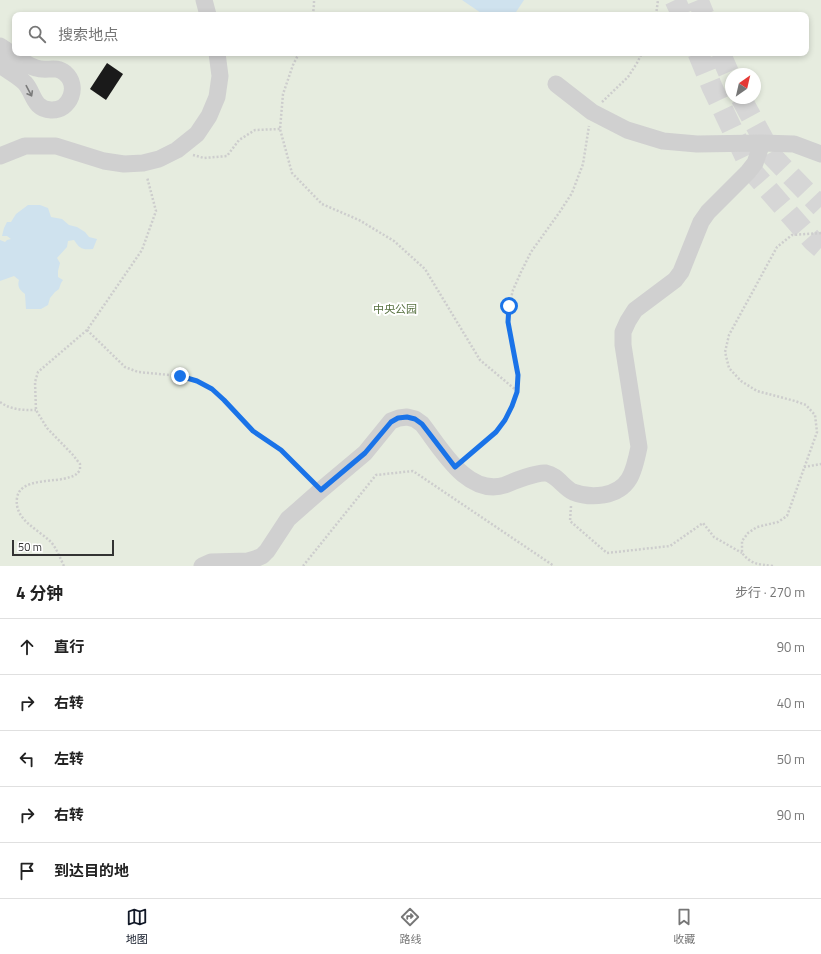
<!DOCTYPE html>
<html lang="zh">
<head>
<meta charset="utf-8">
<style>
	body { margin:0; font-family:"Titillium Web","Noto Sans SC",sans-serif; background:#f6f6f6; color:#222 }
	.compass { position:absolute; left:725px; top:68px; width:36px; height:36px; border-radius:50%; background:#fff; box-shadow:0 2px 6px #0003; rotate:34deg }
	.scale { position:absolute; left:12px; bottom:10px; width:102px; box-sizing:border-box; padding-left:4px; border:2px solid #333; border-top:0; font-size:11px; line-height:14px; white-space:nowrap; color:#333; -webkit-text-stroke:3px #fff; paint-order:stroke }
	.stop { position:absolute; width:12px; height:12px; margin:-9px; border:3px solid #1a73e8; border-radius:50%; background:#fff }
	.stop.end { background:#1a73e8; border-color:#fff; box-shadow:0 1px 4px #0008 }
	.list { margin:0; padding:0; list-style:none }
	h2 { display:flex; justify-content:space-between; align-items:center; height:52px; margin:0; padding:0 16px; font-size:17px }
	h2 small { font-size:13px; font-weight:400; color:#767676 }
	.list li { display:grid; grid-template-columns:26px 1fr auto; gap:12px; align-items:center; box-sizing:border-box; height:56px; padding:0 16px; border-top:1px solid #e0e0e0 }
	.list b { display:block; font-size:15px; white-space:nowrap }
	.list em { font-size:13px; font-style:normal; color:#767676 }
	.icon { flex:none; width:22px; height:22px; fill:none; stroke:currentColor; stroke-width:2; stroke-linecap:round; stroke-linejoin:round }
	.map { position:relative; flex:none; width:821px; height:566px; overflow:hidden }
	.search { position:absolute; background:#fff; box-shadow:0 2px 6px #0003; left:12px; right:12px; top:12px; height:44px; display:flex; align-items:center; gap:10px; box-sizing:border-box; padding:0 14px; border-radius:8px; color:#767676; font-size:15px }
	.sheet { height:332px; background:#fff }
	nav { display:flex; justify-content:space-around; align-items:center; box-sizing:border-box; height:56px; border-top:1px solid #e0e0e0; background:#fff; font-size:11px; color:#767676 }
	nav a { display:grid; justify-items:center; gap:2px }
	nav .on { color:#111827 }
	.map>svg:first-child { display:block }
	.green { fill:#e6ecdf; fill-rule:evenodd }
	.water { fill:#cfe2ee }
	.building { fill:#1a1a1a }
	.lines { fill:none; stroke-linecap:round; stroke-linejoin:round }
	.major-tunnel { stroke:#d6d6d6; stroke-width:21; stroke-dasharray:21 10; stroke-linecap:butt }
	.path { stroke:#cdcdcd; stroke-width:2.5; stroke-dasharray:2 2; stroke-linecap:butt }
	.minor { stroke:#d0d0d0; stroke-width:17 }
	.oneway { stroke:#7a7a7a }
	.route { stroke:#1a73e8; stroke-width:5 }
	.labels { text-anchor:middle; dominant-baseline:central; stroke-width:4; stroke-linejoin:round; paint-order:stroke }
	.park-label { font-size:11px; fill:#56703f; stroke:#fff }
</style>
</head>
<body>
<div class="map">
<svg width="821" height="566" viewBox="0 0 821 566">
	<rect width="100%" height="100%" fill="#fff"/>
	<path class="green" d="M0,0H821V566H0ZM15,15H806V53H15ZM731,74H755V98H731Z"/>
	<path class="water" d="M462,0H524L514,15H484Z
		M28,205H40L48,208L51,217L62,219L69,225L77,227L85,232L89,237L97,239L93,249C82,250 80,249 74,240L68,241L67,247L57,258L60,263L58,271V277L63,280L61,283L59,289L55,292L50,298L48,305L41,309H26L25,294C20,290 17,287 19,280L14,276L0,281V240L5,242L7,240L11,239L7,236H2L4,228L7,222H11L16,214Z"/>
	<path class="building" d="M107,63L123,74L106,100L90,89Z"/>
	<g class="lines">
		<path class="major-tunnel" d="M675,0L682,15
			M698,0L704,15
			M698,53L712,87L752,171L813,241L821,248
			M720,53L731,78
			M741,98L773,157L821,207"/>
		<path class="path" d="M313,15L314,4V0
			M656,15L658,0
			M299,53L293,65L283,94L280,129L292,173L322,204L359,220L394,241L425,269L480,360L517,391
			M602,102L628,77L637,63L642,53
			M193,155L204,158L227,156L239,140L255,130L280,129
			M87,330L125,367L138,372L180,376L197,381L212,389L224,400L253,431L281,450L310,480
			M0,402C11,410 23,410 36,410
			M465,458L496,432L505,420L512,406L517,391L518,375L508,322L509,306L513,290L521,272L531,252L559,213L572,193L583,164L589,126
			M804,467L821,464
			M571,506L570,521L607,553L670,546L703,523L714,537L742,553
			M64,566C60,558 57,549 51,542C38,529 14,520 17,498C20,477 56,483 70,477C75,476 77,474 80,470V464L73,455L47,428L36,410L35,382L38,372L87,330L142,250L156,211L147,177
			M303,566L376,475L413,471L554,566
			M773,566C758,564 752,565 742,553V541L748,533L757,527L778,522L787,516L817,432L815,415L806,405L795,401L757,391L741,381L729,368L725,352L729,335L777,247L792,235L821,233"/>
		<path class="minor" d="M204,0L208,15
			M0,46C10,52 25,65 36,68C47,72 55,65 65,73C80,86 70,111 51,110C33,109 34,93 25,83C18,76 8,71 0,65
			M556,84L592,112L627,130L663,141L697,144L762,143L794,144L821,154
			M0,156L25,146H56L104,161L124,164L143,163L159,159L177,150L197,134L209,116L217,97L220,76L217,53
			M202,566L211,562L248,561L255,559L262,556L267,551L288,519L321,490L365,453L391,421L399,418L407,417L415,419L422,424C441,448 467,497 505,485C514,481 537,472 546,473C557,475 564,488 573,492C591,499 618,497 629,479C634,471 637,457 639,447L623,345V332L628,321L635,310L675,280L681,272L701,222L708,212L748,172L755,163L762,143"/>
	</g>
	<defs><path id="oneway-shaft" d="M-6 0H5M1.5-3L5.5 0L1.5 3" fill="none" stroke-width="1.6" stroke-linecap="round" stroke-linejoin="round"/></defs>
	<use class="oneway" href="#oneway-shaft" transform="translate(29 91) rotate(62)"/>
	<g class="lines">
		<path class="route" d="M180,376L197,381L212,389L224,400L253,431L281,450L321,490L365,453L391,422L398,418L407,417L415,419L422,424L455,467L496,432L505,420L512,406L517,392L518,375L508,322L509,306"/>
	</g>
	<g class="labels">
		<g class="park-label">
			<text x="395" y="309">中央公园</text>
		</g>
	</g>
</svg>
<svg class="compass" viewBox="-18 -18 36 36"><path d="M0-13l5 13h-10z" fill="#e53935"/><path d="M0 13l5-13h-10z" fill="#767676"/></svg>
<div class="scale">50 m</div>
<div class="stop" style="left:509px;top:306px"></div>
<div class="stop end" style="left:180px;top:376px"></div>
<div class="search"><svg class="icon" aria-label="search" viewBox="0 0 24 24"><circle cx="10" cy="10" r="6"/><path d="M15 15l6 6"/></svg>搜索地点</div>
</div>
<section class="sheet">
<h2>4 分钟<small>步行 · 270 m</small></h2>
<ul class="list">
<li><svg class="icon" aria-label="ahead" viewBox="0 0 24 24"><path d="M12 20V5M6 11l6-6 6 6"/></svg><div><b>直行</b></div><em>90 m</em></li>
<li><svg class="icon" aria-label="right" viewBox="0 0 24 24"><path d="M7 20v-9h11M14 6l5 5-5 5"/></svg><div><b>右转</b></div><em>40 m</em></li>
<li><svg class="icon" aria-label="left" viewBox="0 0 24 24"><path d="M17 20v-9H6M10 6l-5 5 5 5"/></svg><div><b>左转</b></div><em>50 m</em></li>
<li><svg class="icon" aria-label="right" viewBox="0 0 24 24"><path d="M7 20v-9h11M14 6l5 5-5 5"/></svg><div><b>右转</b></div><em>90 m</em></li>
<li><svg class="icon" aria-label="arrive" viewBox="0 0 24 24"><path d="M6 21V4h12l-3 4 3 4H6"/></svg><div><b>到达目的地</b></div></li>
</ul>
</section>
<nav>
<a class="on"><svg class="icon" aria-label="map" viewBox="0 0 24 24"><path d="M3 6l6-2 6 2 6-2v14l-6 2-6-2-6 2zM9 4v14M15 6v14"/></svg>地图</a>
<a><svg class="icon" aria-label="directions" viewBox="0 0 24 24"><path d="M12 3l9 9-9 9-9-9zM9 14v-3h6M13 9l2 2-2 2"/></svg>路线</a>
<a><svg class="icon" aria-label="saved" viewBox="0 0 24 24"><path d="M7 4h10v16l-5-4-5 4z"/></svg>收藏</a>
</nav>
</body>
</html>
